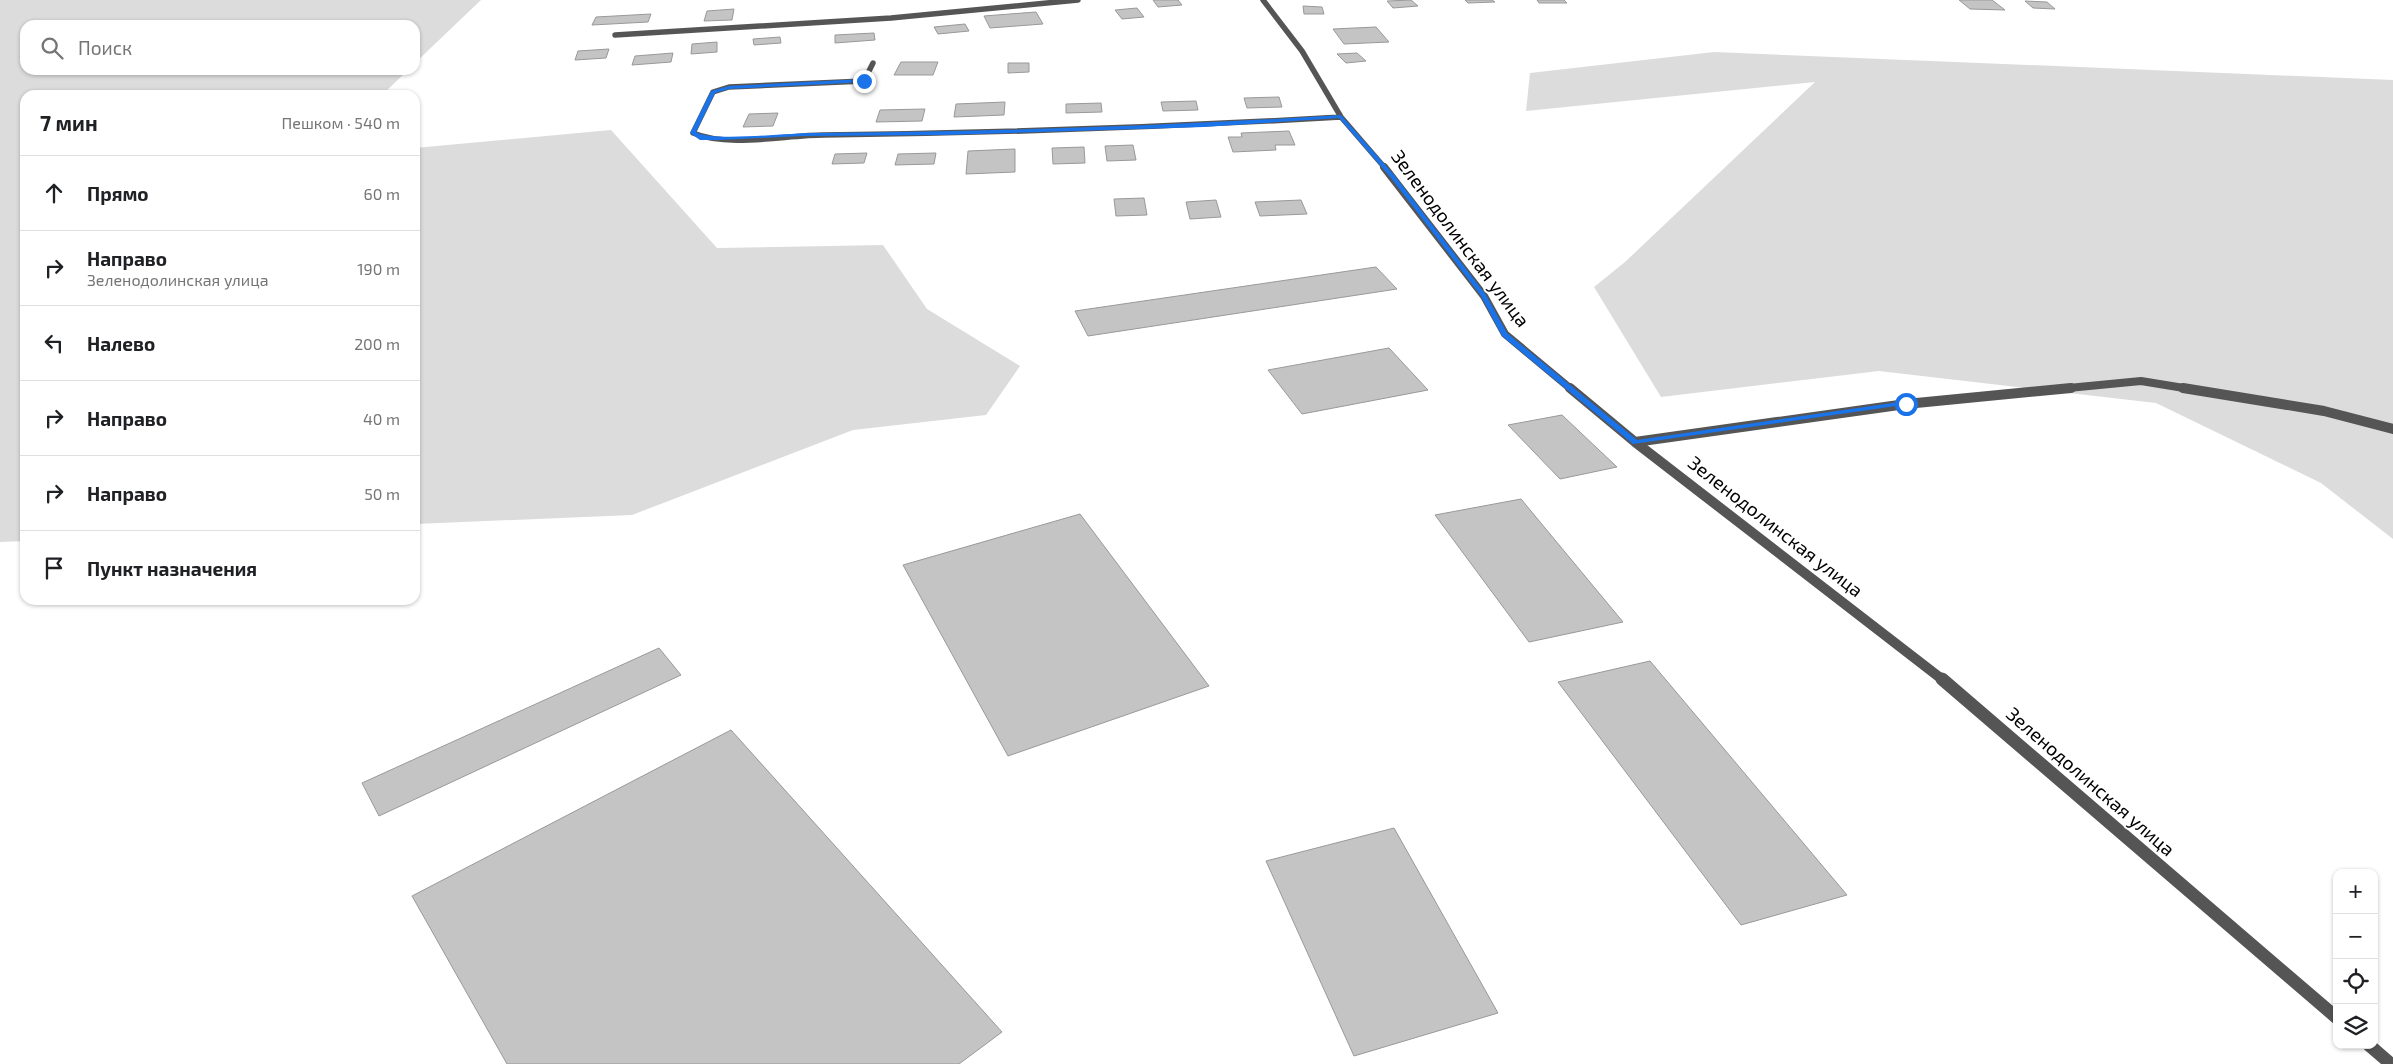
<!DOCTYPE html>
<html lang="ru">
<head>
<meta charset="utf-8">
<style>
	body { margin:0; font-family:"Exo 2",sans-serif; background:#f2f2f2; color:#202124 }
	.controls { position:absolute; right:15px; bottom:15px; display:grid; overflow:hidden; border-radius:10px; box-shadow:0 1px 4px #0004 }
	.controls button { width:45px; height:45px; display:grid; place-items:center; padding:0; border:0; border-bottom:1px solid #e0e0e0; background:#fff; color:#202124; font:25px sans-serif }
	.stop { position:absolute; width:15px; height:15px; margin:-11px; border:4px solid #1a73e8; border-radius:50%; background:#fff }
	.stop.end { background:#1a73e8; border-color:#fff; box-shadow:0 1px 5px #0008 }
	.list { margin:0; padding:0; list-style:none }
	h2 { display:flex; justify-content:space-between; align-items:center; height:65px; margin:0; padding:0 20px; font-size:21px }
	h2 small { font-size:16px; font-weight:400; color:#757577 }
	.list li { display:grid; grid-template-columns:32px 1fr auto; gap:15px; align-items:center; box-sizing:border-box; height:75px; padding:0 20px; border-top:1px solid #e0e0e0 }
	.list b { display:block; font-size:19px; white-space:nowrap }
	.list p { margin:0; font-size:16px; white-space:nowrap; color:#757577 }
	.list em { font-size:16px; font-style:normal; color:#757577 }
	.icon { flex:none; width:28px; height:28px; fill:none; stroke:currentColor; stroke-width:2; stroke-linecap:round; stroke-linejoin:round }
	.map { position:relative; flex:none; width:2393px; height:1064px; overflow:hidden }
	.search { position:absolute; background:#fff; box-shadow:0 1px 4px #0004; left:20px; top:20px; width:400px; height:55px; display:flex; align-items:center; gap:12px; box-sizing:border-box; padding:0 18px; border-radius:15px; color:#757577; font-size:19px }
	.panel { position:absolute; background:#fff; box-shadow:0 1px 4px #0004; left:20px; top:90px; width:400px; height:515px; border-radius:15px }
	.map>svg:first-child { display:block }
	.green { fill:#dcdcdc }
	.building { fill:#c4c4c4; stroke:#999 }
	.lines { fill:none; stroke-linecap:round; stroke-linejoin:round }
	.street-far3 { stroke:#555; stroke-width:5.5 }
	.street-far2 { stroke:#555; stroke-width:8 }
	.street-far1 { stroke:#555; stroke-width:10 }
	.street { stroke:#555; stroke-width:13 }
	.route { fill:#1a73e8 }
	.labels { text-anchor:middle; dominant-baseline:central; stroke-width:4; stroke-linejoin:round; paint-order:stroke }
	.street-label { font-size:19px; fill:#000; stroke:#fff }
</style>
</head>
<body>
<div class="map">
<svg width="2393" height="1064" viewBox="0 0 2393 1064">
	<rect width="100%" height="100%" fill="#fff"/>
	<path class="green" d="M0,0H481L415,63V25H25V70H408L382,95H25V541L0,542Z
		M1714,52L2393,80V539L2321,483L2156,403L1879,371L1661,397L1594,287L1625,262L1815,82L1526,111L1530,73Z
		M611,130L717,248L883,245L927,309L1020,366L986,415L853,430L632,515L415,524V148Z"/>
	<path class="building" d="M1153,0H1178L1182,5L1158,7Z
		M1411,0L1418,6L1393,8L1387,1Z
		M1465,0H1492L1495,2L1468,3Z
		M1537,0H1564L1567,3H1539Z
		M1959,0H1992L2005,10L1970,9Z
		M2025,1L2047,2L2055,9L2033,8Z
		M1303,6L1322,7L1324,14H1304Z
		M1137,8L1144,17L1122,19L1115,10Z
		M734,9L732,20L704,21L707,11Z
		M1036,12L1043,24L990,28L984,16Z
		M651,14L648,22L592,25L596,17Z
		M965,24L969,31L938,34L934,27Z
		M1376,27L1389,42L1344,44L1333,29Z
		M874,33L875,40L835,43V35Z
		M780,37L781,43L754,45L753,39Z
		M717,42V52L691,54L692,44Z
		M609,49L606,58L575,60L578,51Z
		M673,53L671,62L632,65L635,56Z
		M1357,53L1366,61L1346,63L1337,54Z
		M901,62H938L933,75H894Z
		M1008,63H1029V72L1008,73Z
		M1279,97L1282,107L1247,108L1244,98Z
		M1196,101L1198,110L1163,111L1161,102Z
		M1005,102L1004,115L954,117L956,104Z
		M1101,103L1102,112L1066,113V104Z
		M925,109L922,121L876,122L880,110Z
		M778,113L773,126L743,127L749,114Z
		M1289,131L1295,145H1275L1276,150L1233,152L1228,137H1242L1241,133Z
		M1133,145L1136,160L1107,161L1105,146Z
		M1084,147L1085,163L1053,164L1052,148Z
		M1015,149V172L966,174L968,151Z
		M867,153L864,163L832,164L835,154Z
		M936,153L934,164L895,165L898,154Z
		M1144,198L1147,215L1116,216L1114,199Z
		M1216,200L1221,217L1190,219L1186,202Z
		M1301,200L1307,214L1260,216L1255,202Z
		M1376,267L1397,289L1088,336L1075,311Z
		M1389,348L1428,390L1302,414L1268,370Z
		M1562,415L1617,467L1560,479L1508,425Z
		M1521,499L1623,622L1529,642L1435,515Z
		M1080,514L1209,686L1008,756L903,565Z
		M659,648L681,675L379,816L362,783Z
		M1650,661L1847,895L1741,925L1558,682Z
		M731,730L1002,1032L959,1064H507L412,896Z
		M1394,828L1498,1013L1354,1056L1266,861Z"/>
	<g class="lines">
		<path class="street-far3" d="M1263,0L1302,51L1341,117L1385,168
			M615,35L891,18L1078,0
			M873,63L864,81L729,87L713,92L693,133C729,148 785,135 824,135C997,133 1169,127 1341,117"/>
		<path class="street-far2" d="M1384,167L1484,296L1505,334L1571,389
			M2058,389L2141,381L2190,389"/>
		<path class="street-far1" d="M1570,388L1635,442L1943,680
			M2183,388L2324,411L2393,429
			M1635,442L1906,404L2071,388"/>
		<path class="street" d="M1942,679L2337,1018
			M2369,1045L2391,1064"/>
	</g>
	<path class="route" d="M864,79L866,82L729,89L715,93L696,132C710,142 789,133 812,133C988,132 1165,126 1341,115L1395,176L1486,295L1507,333L1637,440L1906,401L1910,404L1633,444L1502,336L1481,296L1391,178L1339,118L1204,127L944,135L802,136L719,140H700L690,133L711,91L729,86Z"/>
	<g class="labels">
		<g class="street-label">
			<text transform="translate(1461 238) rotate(53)">Зеленодолинская улица</text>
			<text transform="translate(1776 526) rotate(38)">Зеленодолинская улица</text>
			<text transform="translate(2091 781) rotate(41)">Зеленодолинская улица</text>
		</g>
	</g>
</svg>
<div class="controls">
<button>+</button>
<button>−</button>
<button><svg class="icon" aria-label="locate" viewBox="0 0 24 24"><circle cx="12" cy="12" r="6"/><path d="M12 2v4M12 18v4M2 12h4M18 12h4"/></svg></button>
<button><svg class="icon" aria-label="layers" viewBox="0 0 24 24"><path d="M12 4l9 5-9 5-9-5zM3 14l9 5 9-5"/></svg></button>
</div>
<div class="stop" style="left:1906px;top:404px"></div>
<div class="stop end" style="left:864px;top:81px"></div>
<div class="search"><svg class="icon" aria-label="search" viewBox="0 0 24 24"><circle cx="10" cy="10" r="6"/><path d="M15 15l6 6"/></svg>Поиск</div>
<section class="panel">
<h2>7 мин<small>Пешком · 540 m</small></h2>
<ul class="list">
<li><svg class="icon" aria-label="ahead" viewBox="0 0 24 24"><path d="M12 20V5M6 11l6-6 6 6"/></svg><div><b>Прямо</b></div><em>60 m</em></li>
<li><svg class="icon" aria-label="right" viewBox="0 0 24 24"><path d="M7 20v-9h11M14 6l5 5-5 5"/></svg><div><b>Направо</b><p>Зеленодолинская улица</p></div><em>190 m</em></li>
<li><svg class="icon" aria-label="left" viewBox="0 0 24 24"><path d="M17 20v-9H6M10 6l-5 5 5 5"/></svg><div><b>Налево</b></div><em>200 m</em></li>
<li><svg class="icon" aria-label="right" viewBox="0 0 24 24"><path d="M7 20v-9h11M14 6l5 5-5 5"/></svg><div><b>Направо</b></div><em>40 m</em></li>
<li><svg class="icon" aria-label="right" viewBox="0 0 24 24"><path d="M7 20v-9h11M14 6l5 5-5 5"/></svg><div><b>Направо</b></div><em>50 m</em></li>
<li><svg class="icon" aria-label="arrive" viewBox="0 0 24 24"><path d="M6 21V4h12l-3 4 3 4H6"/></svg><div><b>Пункт назначения</b></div></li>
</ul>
</section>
</div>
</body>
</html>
